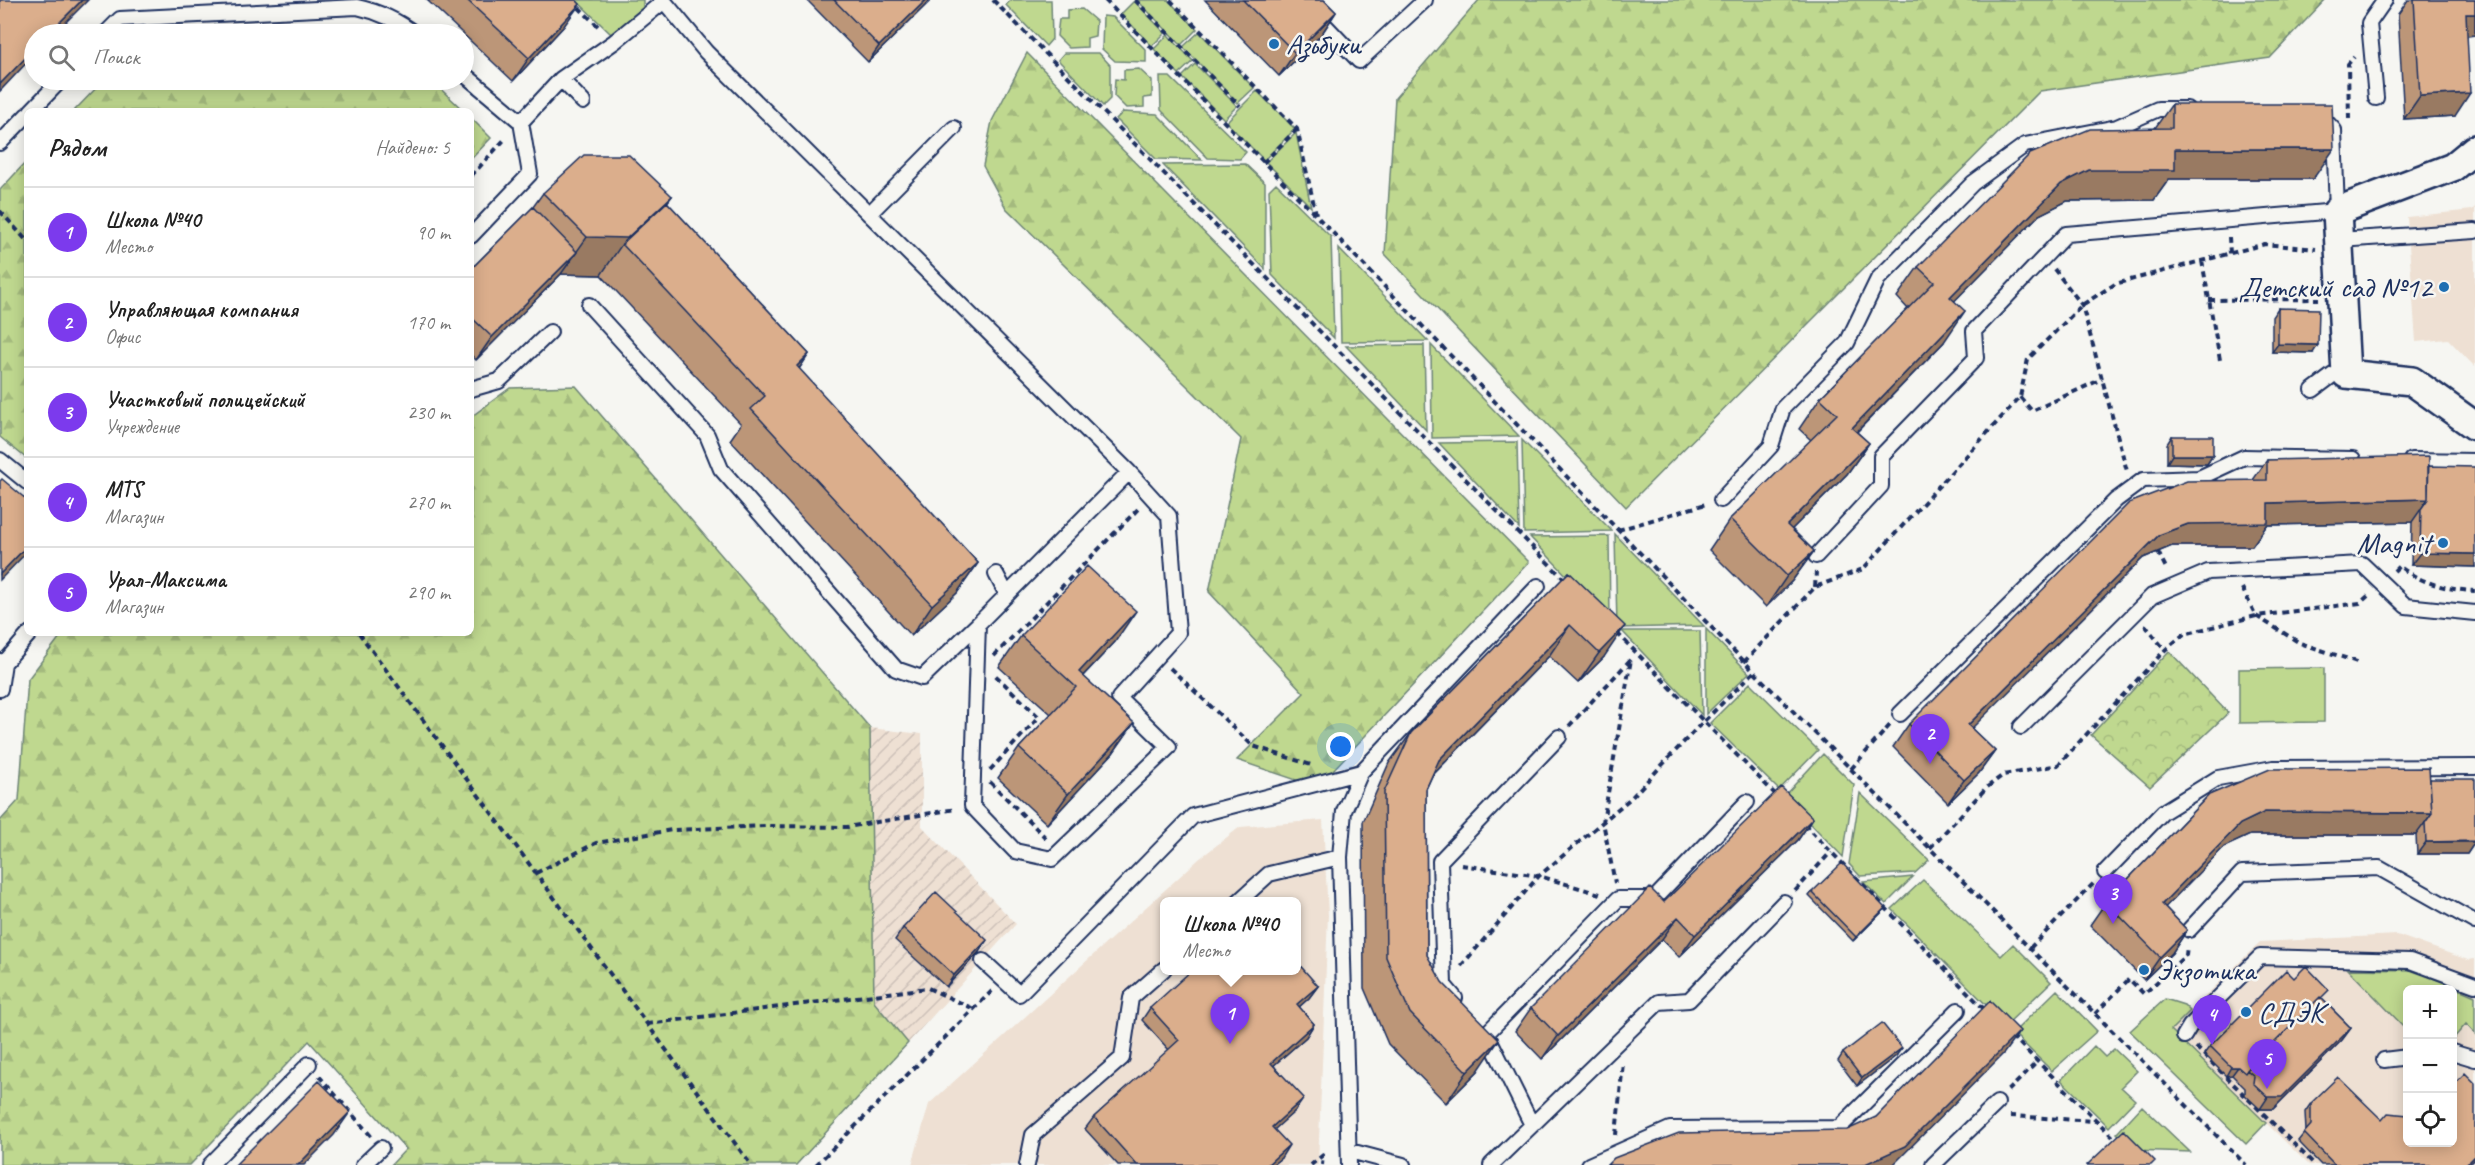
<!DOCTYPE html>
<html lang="ru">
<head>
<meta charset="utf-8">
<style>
	body { margin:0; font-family:Caveat,sans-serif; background:#f2f2f2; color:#222 }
	.controls { position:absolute; right:18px; bottom:18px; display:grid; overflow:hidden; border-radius:9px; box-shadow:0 3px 15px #0003 }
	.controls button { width:54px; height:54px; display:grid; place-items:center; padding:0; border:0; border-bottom:2px solid #e0e0e0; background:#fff; color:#222; font:30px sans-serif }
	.you { position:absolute; left:1341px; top:747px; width:21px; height:21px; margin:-15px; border:4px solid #fff; border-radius:50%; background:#1a73e8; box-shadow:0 0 0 9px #1a73e833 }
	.badge { display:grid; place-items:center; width:39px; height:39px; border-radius:50%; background:#7c3aed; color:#fff; font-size:20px; font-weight:700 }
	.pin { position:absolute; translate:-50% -50px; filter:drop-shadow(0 2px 3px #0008) }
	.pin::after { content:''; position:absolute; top:32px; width:21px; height:18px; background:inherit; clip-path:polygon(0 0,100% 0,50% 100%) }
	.popup { position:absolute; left:1160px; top:897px; width:141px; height:78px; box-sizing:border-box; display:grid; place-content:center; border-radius:9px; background:#fff; filter:drop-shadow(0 2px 4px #0005); font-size:20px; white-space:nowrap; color:#767676 }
	.popup b { font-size:22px; color:#222 }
	.popup::after { content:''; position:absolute; left:50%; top:100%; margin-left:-12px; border:12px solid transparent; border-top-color:#fff }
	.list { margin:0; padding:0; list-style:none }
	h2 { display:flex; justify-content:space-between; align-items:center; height:78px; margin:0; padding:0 24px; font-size:26px }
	h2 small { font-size:20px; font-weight:400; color:#767676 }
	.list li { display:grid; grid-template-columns:39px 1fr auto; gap:18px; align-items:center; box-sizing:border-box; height:90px; padding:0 24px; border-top:2px solid #e0e0e0 }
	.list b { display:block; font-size:22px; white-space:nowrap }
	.list p { margin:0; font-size:20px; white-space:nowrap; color:#767676 }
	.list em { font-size:20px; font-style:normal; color:#767676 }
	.icon { flex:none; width:33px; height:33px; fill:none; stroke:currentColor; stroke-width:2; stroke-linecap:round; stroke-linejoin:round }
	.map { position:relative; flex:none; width:2475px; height:1165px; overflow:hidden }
	.search { position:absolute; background:#fff; box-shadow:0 3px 15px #0003; left:24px; top:24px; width:450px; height:66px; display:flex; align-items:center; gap:15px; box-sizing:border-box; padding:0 21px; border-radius:33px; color:#767676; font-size:22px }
	.panel { position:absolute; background:#fff; box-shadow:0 3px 15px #0003; left:24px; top:108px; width:450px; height:528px; border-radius:9px }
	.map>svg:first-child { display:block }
	.built { fill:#eee0d3; fill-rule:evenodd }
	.industrial { fill:url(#industrial-furrows) }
	.grass { fill:#bfd88f; stroke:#6d8476; stroke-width:1.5 }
	.forest { fill:url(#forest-firs); stroke:#6d8476; stroke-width:1.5 }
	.park { fill:url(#park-crowns); stroke:#6d8476; stroke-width:1.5 }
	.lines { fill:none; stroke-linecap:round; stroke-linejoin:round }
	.service-casing { stroke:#1b2f5e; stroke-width:18 }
	.minor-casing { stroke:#1b2f5e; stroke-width:32 }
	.path { stroke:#1b2f5e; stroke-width:4; stroke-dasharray:6 4.5; stroke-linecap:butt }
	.service { stroke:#f6f6f2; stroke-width:14 }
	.minor { stroke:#f6f6f2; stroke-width:27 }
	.wall { fill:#bc9678; stroke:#1b2f5e; stroke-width:1.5 }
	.shaded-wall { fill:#997a62; stroke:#1b2f5e; stroke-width:1.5 }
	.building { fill:#dbae8c; stroke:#1b2f5e; stroke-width:1.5 }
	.poi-dot { fill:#1f6fb2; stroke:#f6f6f2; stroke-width:2 }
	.labels { text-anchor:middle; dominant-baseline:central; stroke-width:5; stroke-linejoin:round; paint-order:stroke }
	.poi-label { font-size:30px; fill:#1b2f5e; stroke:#f6f6f2; text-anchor:start }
</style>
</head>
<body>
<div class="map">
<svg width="2475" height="1165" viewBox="0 0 2475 1165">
	<defs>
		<pattern id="industrial-furrows" width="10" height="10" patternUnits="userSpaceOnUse" patternTransform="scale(1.5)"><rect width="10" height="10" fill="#eee0d3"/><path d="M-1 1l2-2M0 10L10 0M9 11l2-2" fill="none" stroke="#ccc0b8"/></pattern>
		<pattern id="forest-firs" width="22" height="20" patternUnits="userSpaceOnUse" patternTransform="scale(1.5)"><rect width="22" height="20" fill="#bfd88f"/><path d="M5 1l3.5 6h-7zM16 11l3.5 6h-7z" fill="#a4ba7e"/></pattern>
		<pattern id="park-crowns" width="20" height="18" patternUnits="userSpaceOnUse" patternTransform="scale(1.5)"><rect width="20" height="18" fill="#bfd88f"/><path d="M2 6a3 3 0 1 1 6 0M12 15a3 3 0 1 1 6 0" fill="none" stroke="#a4ba7e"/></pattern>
	</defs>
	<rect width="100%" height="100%" fill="#f6f6f2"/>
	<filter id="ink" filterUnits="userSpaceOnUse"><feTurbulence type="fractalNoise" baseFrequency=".0167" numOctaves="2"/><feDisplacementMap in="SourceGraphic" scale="12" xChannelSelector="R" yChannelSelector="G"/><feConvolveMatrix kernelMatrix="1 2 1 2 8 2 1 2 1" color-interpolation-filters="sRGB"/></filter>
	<g filter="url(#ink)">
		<path class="built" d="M2475,207V367L2448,339L2416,342L2407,217L2472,210Z
			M1323,820L1328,915L1318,1165H912L929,1104L1199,859L1240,827ZM1164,902H1296V970H1164Z
			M2397,935L2468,960L2475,959V1165H2309L2171,1030L2260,942ZM2408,990H2452V1142H2408Z"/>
		<path class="industrial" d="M870,728L922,734V826L1016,924L908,1043L874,1002Z"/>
		<path class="grass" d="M576,0H643V10L612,35Z
			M1011,0H1051L1052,39L1046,46L1006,5Z
			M1137,0H1168L1197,29L1181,45Z
			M1134,1L1165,33L1152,46L1121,14Z
			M1082,9L1096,21L1095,36L1087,38V47L1069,48L1057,36L1059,19H1067V10Z
			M1103,16L1113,17L1146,50V62L1115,61L1102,49Z
			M1199,32L1254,88L1238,103L1183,47Z
			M1168,35L1193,61L1179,74L1154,49Z
			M1064,53H1099L1110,65V99L1103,106L1058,60Z
			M1195,64L1237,106L1224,119L1182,77Z
			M1139,69L1152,81V97L1144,98V107L1126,108L1114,96L1115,79L1124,80V70Z
			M1160,77H1170L1246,152L1240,159L1208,158L1161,110Z
			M1257,91L1295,129L1264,160L1226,122Z
			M1123,112L1157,114L1202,160L1156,159L1116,119Z
			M1296,133L1311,207L1266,162Z
			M1245,164L1265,183V269L1163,165Z
			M1276,183L1331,237L1334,338L1272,275L1269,190Z
			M1339,249L1428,341L1341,342Z
			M1424,345L1426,430L1346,346Z
			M1431,345L1519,436L1432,438Z
			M1522,440L1612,531L1524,533Z
			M1517,442L1519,528L1439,443Z
			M1615,534L1704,626L1617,628Z
			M1609,536L1610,621L1530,537Z
			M1706,629L1749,673L1706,714Z
			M1622,631H1700L1702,715Z
			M2324,668V722L2239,723V669Z
			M1750,683L1818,750L1779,790L1710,723Z
			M1823,754L1854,785L1843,857L1784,796Z
			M1860,793L1929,860L1915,873L1860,876L1849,864Z
			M1913,877L1886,904L1863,882Z
			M1923,880L2001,956L2013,944L2051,982L2006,1025L1892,909Z
			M2348,969L2415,970L2475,996V1034L2466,1024L2453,1039L2452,990H2408L2407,1030Z
			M2057,990L2097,1031L2052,1071L2013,1033Z
			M2165,999L2184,1005L2190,1011L2171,1030L2266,1123L2246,1144L2130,1031Z
			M2094,1046L2105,1057L2114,1049L2137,1071L2121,1087L2135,1100L2109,1127L2061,1080Z
			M2142,1106L2190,1152L2132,1150L2117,1133Z"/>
		<path class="forest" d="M1479,0H2325L2270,58L2040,91L1626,507L1385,254L1395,98Z
			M1027,53L1529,562L1317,787L1237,760L1304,693L1209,592L1241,439L1006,208L983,166L992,121Z
			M104,80H431L464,111H74Z
			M471,118L491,138L471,159Z
			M27,161V459L0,437V190Z
			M576,386L870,728L874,1002L908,1043L796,1165H391L406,1149L309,1041L190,1165H0V821L19,800L28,679L63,633H471V417L510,388Z"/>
		<path class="park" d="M2169,651L2228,713L2150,787L2091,735Z"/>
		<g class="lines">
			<g class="service-casing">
				<path id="service" d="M663,0L706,52L1129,472L1169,516L1178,633L1119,698L1169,747L1052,859L1015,851L972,806L978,624L1129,472
					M1301,0L1359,61L1425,0
					M105,34L120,19L357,7C380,12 397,20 415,34
					M464,74L521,122L561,79L614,42L664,1
					M561,79L583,102
					M2376,98L2369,23L2385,0
					M31,111L61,80
					M0,143L27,115
					M869,214L954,128
					M471,236L530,174L521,122
					M2339,240L2475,231
					M589,305L707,435L721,469L896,669L922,678L978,624
					M471,389L499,381L550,332
					M2313,390L2333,375L2346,374
					M0,460L27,482
					M2411,460L2475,461
					M1721,500L1771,446L1783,408L1847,343L1878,279L1973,183L2025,145L2117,127L2158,109H2187
					M1816,556L1881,486V456L1976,358L1974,331L2066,234L2337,211L2334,130L2322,117
					M996,574L1007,595
					M0,661L4,663L30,633
					M0,689L4,663
					M1900,714L2116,500L2143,480L2199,478L2244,457L2353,459
					M2021,727L2152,596L2208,572L2362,564L2406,606L2475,613
					M2105,872L2163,812L2218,778L2273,768L2475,767
					M1238,902L1269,874L1340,857
					M2189,930L2242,873L2379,868L2475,922
					M983,961L1019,994L1193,816L1361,772
					M1455,998L1444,985L1440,861L1559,737
					M1486,1032L1532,1125
					M1487,1033L1618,899H1654L1747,802
					M2184,1036L2190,1026L2260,957L2410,961L2475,985
					M2452,1052L2475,1059
					M2384,1060L2408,1057
					M1350,1151L1403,1165
					M210,1165L309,1064
					M363,1165L381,1148
					M1027,1165L1033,1135L1122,1058L1131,998L1164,969
					M1349,1165L1340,857L1344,811L1361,772L1538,586
					M1491,1165L1659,1002L1689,1000L1784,902
					M1589,1165L1670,1129L1839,1128L1958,1010
					M1933,1165L1997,1103"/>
			</g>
			<g class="minor-casing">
				<path id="minor" d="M2475,149L2453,167L2337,211L2346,374L2412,381L2475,426"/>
			</g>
			<path class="path" d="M571,0L601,29
				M993,0L1566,581
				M1105,0L1337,237L1760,678L2246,1165
				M1135,0L1240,106
				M1170,0L1297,129L1316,214
				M2349,119L2348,64L2354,57
				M1263,163L1297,129
				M471,176L506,138
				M0,211L27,241
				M2229,237L2230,254
				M2202,261L2220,360
				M2054,269L2082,305L2127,471
				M2209,300L2319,299
				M2020,397L2032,411L2102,379
				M1618,530L1706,504
				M2158,552L2167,570
				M2394,571L2399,566C2421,583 2447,590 2475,591
				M1815,587L1816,572
				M2242,588L2256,616L2300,643L2360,663
				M2145,625L2165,650
				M359,633L751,1165
				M1617,633L1778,797
				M994,656L1140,507
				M1744,662L1815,587L1863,569L2020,397L2028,359L2082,305L2115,284L2265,244L2316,249
				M1170,668L1253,746L1314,766
				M1569,726L1631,659L1603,822L1615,883
				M1851,769L1890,725
				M990,770L1039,717L994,674
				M990,782L1048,840
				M1804,824L1985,1010
				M1930,848L1986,788L2003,775L2058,765L2165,650L2184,634L2256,616L2360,603L2369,595
				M1461,865L1539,876L1600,894
				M536,873L596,843L672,830L767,826L847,827L956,809
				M1795,891L1831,852
				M2030,948L2094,883
				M1461,966L1539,876L1632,797L1698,727L1754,672
				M2095,1014L2129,979L2144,994L2186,955L2187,947
				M647,1024L928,988L974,1009
				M2012,1036L2117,1141
				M2196,1047L2315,1165
				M319,1076L371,1136
				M2008,1091L2037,1062
				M2010,1116L2095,1121
				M1616,1135L1623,1062
				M816,1165L993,990
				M1311,1165L1323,1155L1322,1165"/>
			<use href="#service" class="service"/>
			<use href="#minor" class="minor"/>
		</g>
		<path class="wall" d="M427,0H576L564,26L513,81Z
			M807,0H931L868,62Z
			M1205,0H1324L1336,12L1321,35L1279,76Z
			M2408,0H2475V35L2467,36L2455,116L2404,119L2398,14Z
			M2172,104L2313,179H2169L2154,200L2067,201L2039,215L1954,301L1944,342L1857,432L1869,443L1847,474L1792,529L1814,551L1792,581L1766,607L1709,550L1730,519L1811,440L1799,429L1820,398L1908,309L1897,297L1918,267L2155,128Z
			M543,193L672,196L667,202L809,354L799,369L978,563L957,593L911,636L730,440L741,424L601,275L561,274L476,360L471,355V269L533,207Z
			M2278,308L2313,353L2272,352V317Z
			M2172,436L2213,455L2207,464L2167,463V444Z
			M2267,460L2428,466L2475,567L2411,565L2412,522L2267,525L2252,546H2172L2143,558L1971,728L1995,751L1979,773L1948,803L1893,747L1909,724L2253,480Z
			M1569,572L1604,657L1578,683L1549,656L1432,776L1426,789L1427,955L1478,1071L1446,1103L1388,1044L1364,988L1363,822L1389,763L1411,733Z
			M1021,636L1115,642L1083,676L1134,723L1113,753L1047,824L998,778L1019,748L1051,714L999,667Z
			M2430,779L2475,842L2467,854H2417L2416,835H2250L2224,847L2165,907L2187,930L2172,953L2144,980L2090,925L2106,902L2209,795Z
			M1813,818L1798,840L1679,957L1662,939L1542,1059L1515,1031L1531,1008L1664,902Z
			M1812,892L1882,912L1853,941L1809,896Z
			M903,928L979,952L946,987L895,940Z
			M2294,978L2322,999L2351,1028L2342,1040L2273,1109H2260L2245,1095V1088L2232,1075L2226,1076L2204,1054L2210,1046Z
			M1318,986L1309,998L1299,1007L1314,1024L1306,1037L1274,1065L1295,1111L1274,1129L1281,1158L1272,1165H1118L1085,1129L1094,1117L1169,1050L1142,1020L1150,1008Z
			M1843,1053L1896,1056L1857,1086L1838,1061Z
			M2311,1103L2382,1120L2475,1158L2468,1165H2321L2298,1141L2306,1131L2305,1112Z"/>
		<path class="shaded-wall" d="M82,0H88L54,34H48Z
			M926,0H931L868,62L879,46Z
			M580,4L564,26L513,81L529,58Z
			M1336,12L1321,35L1279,76L1295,53Z
			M2466,14H2475V35L2450,37Z
			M34,49V55L0,91V84Z
			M2470,93L2455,116L2404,119L2420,96Z
			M2175,149H2334L2313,179H2169L2154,200L2067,201L2039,215L1929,327L1950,297L2061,184L2089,170Z
			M672,196L645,233L622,244L601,275L561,274L587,237Z
			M577,252L561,274L476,360L492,337Z
			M1965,311L1944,342L1831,458L1852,428Z
			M2278,344L2318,345L2313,353L2272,352Z
			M809,354L788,385L797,366Z
			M1869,443L1847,474L1766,555L1787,525Z
			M2172,455H2213L2207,464L2167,463Z
			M2428,499L2412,522L2267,525L2252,546H2172L2143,558L1952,748L1968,725L2159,535L2188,524L2268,503Z
			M27,546V552L0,580V574Z
			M1814,551L1792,581L1766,607L1787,576Z
			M2420,553L2475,554V567L2411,565Z
			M978,563L957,593L911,636L932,605Z
			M1136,611L1115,642L1074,685L1079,672Z
			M1570,625L1549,656L1417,791L1439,760Z
			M1625,626L1604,657L1578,683L1599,653Z
			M1134,723L1113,753L1047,824L1068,794Z
			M1995,751L1979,773L1948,803L1964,780Z
			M2265,812L2432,813L2416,835H2250L2224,847L2146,927L2162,904L2240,824Z
			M1813,818L1798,840L1679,957L1695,935Z
			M2426,842H2475L2467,854H2417Z
			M1885,908L1882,912L1853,941L1856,937Z
			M1678,917L1662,939L1542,1059L1558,1036Z
			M2187,930L2172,953L2144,980L2160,957Z
			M987,940L979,952L946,987L954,975Z
			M1318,986L1309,998L1288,1017L1297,1004Z
			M1314,1024L1306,1037L1263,1075L1271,1063Z
			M2351,1028L2342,1040L2273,1109H2260L2268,1097Z
			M2020,1031L2004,1053L1893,1165H1863Z
			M1499,1040L1478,1071L1446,1103L1467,1072Z
			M1902,1048L1896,1056L1857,1086L1862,1078Z
			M2231,1067H2238L2232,1075L2226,1076Z
			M1304,1098L1295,1111L1264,1139L1272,1127Z
			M350,1112L334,1135L304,1165H298Z
			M1289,1145L1281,1158L1272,1165H1267Z
			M2475,1155V1158L2468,1165H2465Z"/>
		<path class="building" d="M0,0H82L48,34H34V49L0,84Z
			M467,0H576L580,4L529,58Z
			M834,0H926L879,46Z
			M1243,0H1324L1336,12L1295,53Z
			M2414,0H2475V14H2466L2470,93L2420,96Z
			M2172,104H2332L2334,149H2175V170H2089L2061,184L1950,297L1965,311L1852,428L1869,443L1787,525L1814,551L1787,576L1730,519L1837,414L1820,398L1934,282L1918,267L2030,154L2090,129L2172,128Z
			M584,155H629L672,196L627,238L587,237L543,193Z
			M667,202L809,354L797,366L978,563L932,605L751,409L765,396L622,244Z
			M533,207L577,252L492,337L471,317V269Z
			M2278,308L2319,309L2318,345L2278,344Z
			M2172,436H2213V455H2172Z
			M2429,456L2428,499L2268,503V523L2188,524L2159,535L1968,725L1995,751L1964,780L1909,724L2129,503L2187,481L2267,480V460Z
			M2428,466L2475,467V554L2420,553L2421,509L2428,499Z
			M2,479L27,500V546L0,574V481Z
			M1087,566L1136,611L1079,672L1134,723L1068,794L1019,748L1076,687L1021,636Z
			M1569,572L1625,626L1599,653L1570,625L1439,760L1426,789L1427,955L1442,982L1499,1040L1467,1072L1410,1013L1386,957L1384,792L1411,733Z
			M2429,768L2432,813L2265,812L2240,824L2162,904L2187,930L2160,957L2106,902L2209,795L2270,769Z
			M2430,779H2475V841L2426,842L2425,823L2432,813Z
			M1781,787L1813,818L1695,935L1678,917L1558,1036L1531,1008L1650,888L1664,902Z
			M1842,863L1885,908L1856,937L1812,892Z
			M936,892L987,940L954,975L903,928Z
			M1296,961L1318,986L1297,1004L1314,1024L1271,1063L1304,1098L1272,1127L1289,1145L1267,1165H1137L1094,1117L1179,1040L1150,1008L1192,970H1296Z
			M2306,966L2329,990L2321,998L2320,997L2247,1070L2245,1073L2238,1067H2231L2210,1046L2286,970L2294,978Z
			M2320,997L2351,1028L2282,1097H2268L2253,1083L2254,1076L2247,1070Z
			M1990,1001L2020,1031L1905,1146L1863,1165H1607L1614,1158L1679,1133L1847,1130L1876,1117Z
			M1882,1023L1902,1048L1862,1078L1843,1053Z
			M2465,1073L2475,1083V1155L2465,1165H2335L2304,1133L2311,1125V1103L2338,1077L2382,1120L2388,1113L2408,1115V1143H2452V1086Z
			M319,1081L350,1112L298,1165H235Z
			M2124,1130L2155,1161L2151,1165H2087Z"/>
	</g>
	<g class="poi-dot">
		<circle cx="1274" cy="44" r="6"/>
		<circle cx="2444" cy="287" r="6"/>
		<circle cx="2443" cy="543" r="6"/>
		<circle cx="2144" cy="970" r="6"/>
		<circle cx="2246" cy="1012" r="6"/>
	</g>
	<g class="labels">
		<g class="poi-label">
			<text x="1286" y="44">Азьбуки</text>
			<text x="2432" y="287" text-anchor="end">Детский сад №12</text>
			<text x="2431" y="543" text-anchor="end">Magnit</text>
			<text x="2156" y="970">Экзотика</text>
			<text x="2258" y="1012">СДЭК</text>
		</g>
	</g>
</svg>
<div class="controls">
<button>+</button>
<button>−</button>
<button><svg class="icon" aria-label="locate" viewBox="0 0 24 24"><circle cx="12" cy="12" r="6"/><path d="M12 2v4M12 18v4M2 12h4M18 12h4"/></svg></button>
</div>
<div class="you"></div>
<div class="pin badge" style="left:1230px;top:1044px">1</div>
<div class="popup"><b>Школа №40</b>Место</div>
<div class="pin badge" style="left:1930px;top:764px">2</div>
<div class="pin badge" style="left:2113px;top:924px">3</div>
<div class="pin badge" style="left:2212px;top:1045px">4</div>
<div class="pin badge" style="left:2267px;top:1089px">5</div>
<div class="search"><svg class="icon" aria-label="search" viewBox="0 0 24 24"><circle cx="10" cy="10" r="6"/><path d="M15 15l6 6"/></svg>Поиск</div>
<section class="panel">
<h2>Рядом<small>Найдено: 5</small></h2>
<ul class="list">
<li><span class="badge">1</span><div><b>Школа №40</b><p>Место</p></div><em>90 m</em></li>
<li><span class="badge">2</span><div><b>Управляющая компания</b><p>Офис</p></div><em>170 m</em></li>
<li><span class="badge">3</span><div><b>Участковый полицейский</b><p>Учреждение</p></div><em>230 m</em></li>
<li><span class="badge">4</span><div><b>MTS</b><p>Магазин</p></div><em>270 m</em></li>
<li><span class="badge">5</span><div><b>Урал-Максима</b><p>Магазин</p></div><em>290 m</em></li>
</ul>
</section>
</div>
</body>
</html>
